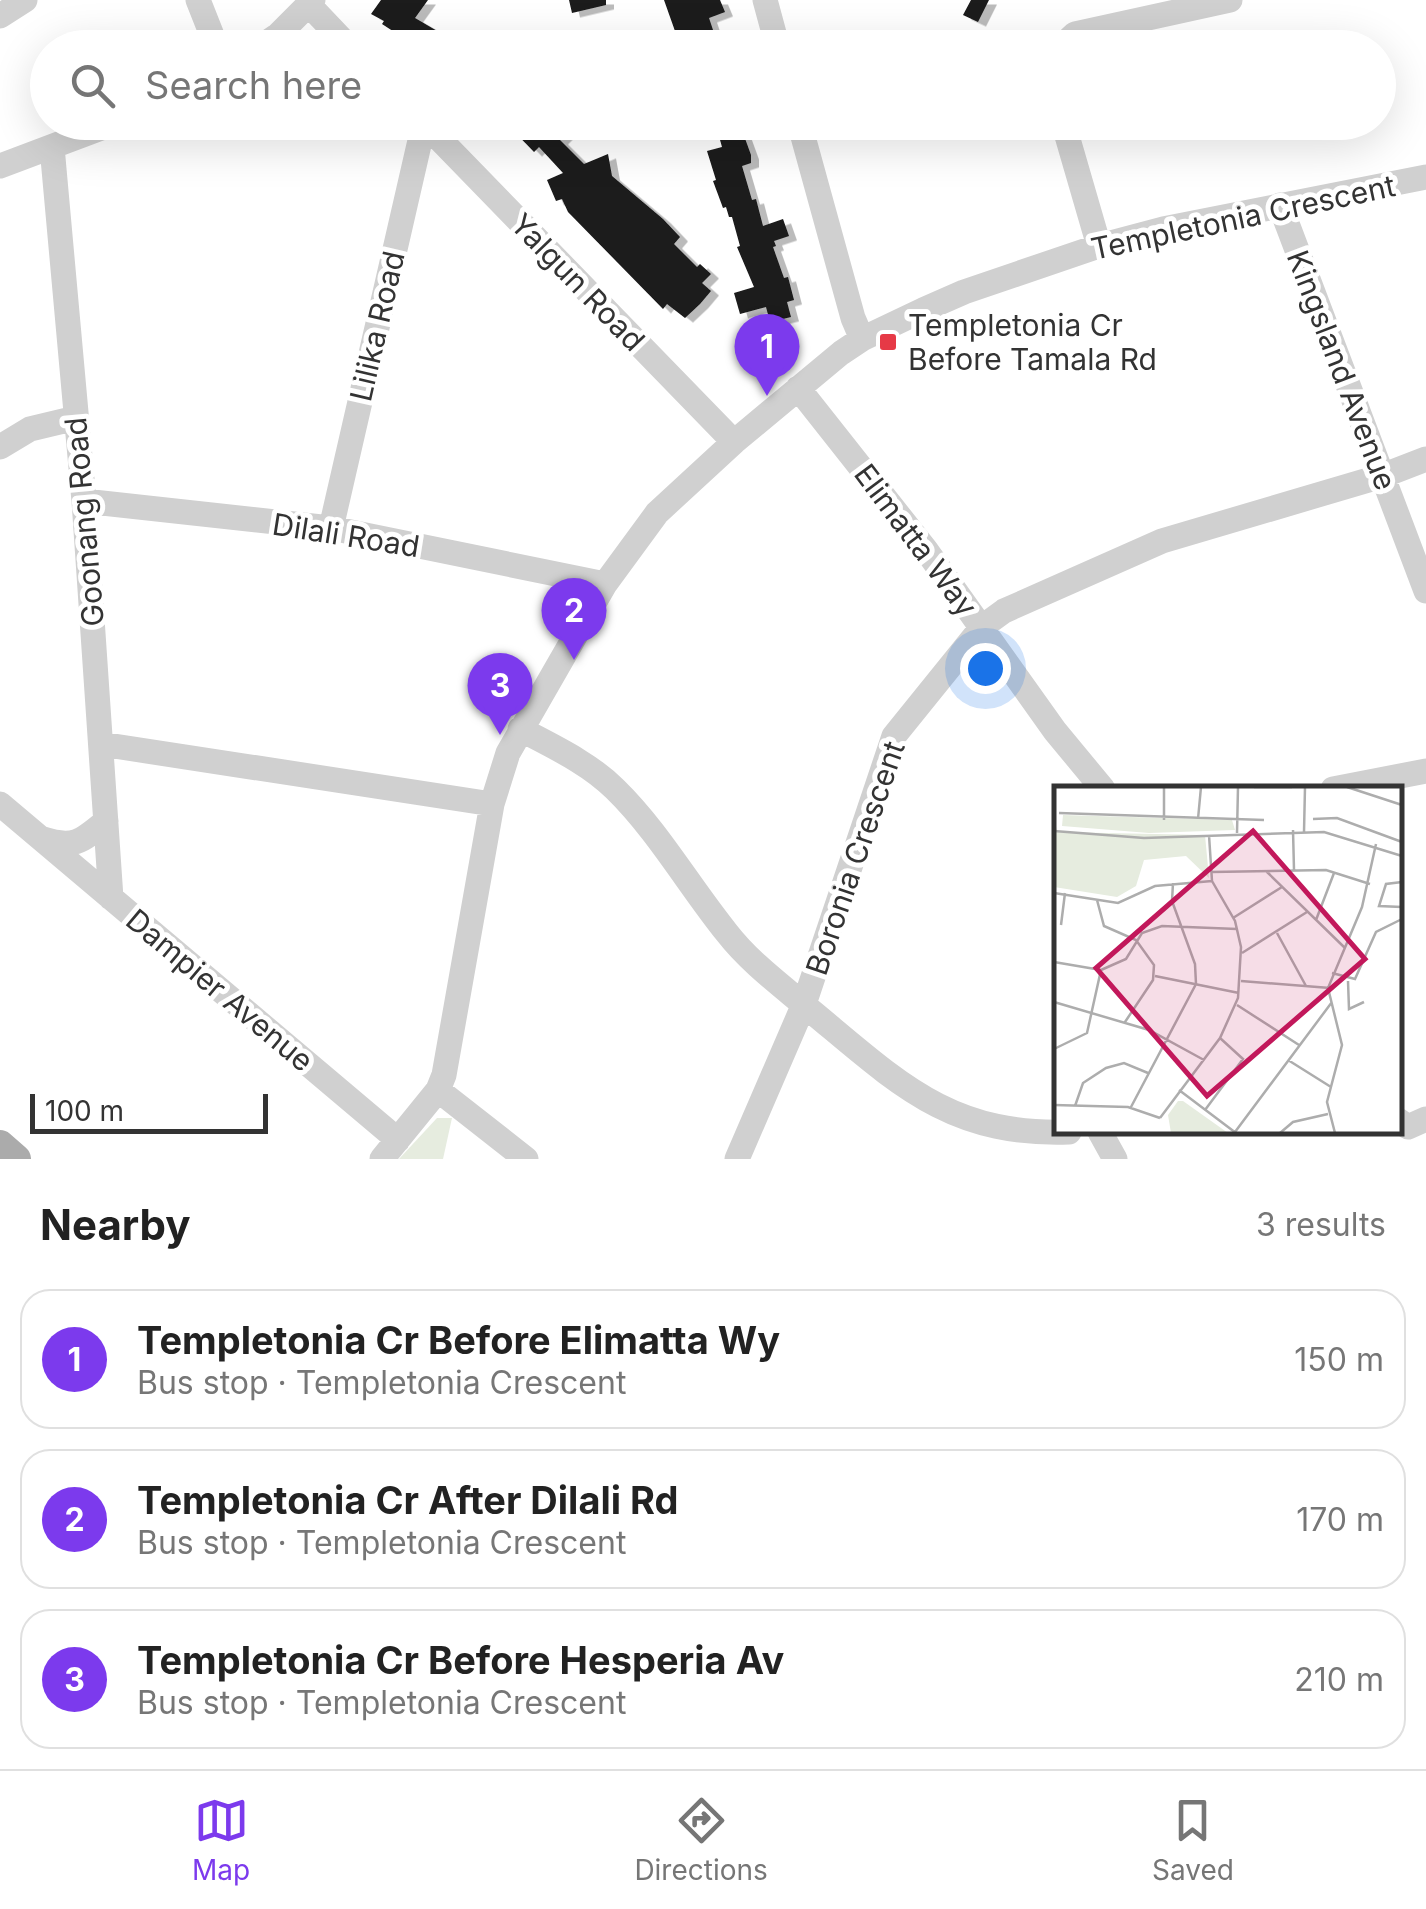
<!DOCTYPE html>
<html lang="en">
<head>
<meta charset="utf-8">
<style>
	body { margin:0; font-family:Inter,sans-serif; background:#f6f6f6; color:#222 }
	.scale { position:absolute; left:30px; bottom:25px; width:238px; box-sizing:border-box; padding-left:10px; border:5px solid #333; border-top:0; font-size:28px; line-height:35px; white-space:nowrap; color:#333; -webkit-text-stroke:8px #fff; paint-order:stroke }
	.you { position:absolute; left:985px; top:668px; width:35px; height:35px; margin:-25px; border:8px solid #fff; border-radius:50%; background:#1a73e8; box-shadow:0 0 0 15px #1a73e833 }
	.badge { display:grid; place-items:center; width:65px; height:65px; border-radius:50%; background:#7c3aed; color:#fff; font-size:32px; font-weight:700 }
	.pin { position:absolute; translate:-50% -82px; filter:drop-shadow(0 2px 5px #0008) }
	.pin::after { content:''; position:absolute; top:52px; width:35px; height:30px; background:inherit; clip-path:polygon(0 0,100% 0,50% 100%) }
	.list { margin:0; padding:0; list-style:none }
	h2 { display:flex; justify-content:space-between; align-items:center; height:130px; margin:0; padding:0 40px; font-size:42px }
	h2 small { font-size:32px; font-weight:400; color:#767676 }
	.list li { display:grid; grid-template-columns:65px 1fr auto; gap:30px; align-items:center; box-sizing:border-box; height:140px; margin:0 20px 20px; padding:0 20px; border:2px solid #e0e0e0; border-radius:30px }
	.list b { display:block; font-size:38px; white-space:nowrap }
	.list p { margin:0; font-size:32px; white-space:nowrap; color:#767676 }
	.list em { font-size:32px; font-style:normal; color:#767676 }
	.icon { flex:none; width:55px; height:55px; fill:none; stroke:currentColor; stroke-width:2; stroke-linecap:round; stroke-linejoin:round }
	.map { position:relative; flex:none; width:1426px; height:1159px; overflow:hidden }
	.search { position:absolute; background:#fff; box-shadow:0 10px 40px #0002; left:30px; right:30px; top:30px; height:110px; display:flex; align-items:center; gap:25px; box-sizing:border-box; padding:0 35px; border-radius:55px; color:#767676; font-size:38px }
	.sheet { height:610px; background:#fff }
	nav { display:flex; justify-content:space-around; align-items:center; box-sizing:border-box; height:140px; border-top:2px solid #e0e0e0; background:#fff; font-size:28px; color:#767676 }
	nav a { display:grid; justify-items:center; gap:5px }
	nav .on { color:#7c3aed }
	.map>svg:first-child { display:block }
	.green { fill:#e6ecdf }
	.building { fill:#1a1a1a; filter:url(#shadow) }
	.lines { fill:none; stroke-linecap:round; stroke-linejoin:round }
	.minor { stroke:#d0d0d0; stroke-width:25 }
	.major { stroke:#ababab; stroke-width:30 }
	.poi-dot { fill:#e63946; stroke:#fff; stroke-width:4 }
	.labels { text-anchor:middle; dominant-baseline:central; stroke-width:10; stroke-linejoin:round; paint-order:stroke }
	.street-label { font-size:30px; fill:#333; stroke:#fff }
	.poi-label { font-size:30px; fill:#333; stroke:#fff; text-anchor:start }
	.inset-road { fill:none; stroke:#adadad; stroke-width:2.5 }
	.view { fill:#c2185b; fill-opacity:0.15; stroke:#c2185b; stroke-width:5 }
	.inset-edge { fill:none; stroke:#333; stroke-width:5 }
</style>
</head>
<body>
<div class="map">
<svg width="1426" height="1159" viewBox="0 0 1426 1159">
	<defs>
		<filter id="shadow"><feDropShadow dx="8" dy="4.5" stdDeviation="0" flood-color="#0004"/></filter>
	</defs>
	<rect width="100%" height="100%" fill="#fff"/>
	<path class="green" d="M437,1118H452L443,1159H399Z"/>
	<path class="building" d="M381,0H428L415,18L444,35L451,48H419L382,24L384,21L371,14Z
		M569,0H606V5L572,13Z
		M664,0H720L725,12L709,18L719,48H681Z
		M971,0H989L978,22L963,15Z
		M505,122H578L560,140L584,164L608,154L612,176L663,219L680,237L674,244L697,267L700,264L711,274L702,283L711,291L700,304L685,318L667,304L663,309L568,212L562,199L556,201L547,180L563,173L539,147L534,152Z
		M715,122H739L751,155V163L742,166L752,200L756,199L763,226L783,219L789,236L774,241L776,246L773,247L784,278L788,277L794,300L787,302L791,317L770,322L766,307L740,314L734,293L754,287L737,247L740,246L732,217H729L726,207L723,208L713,181L716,180L707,151L722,147Z"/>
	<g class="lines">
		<path class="minor" d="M198,0L217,48
			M765,0L778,48
			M310,6L350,48
			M0,16L25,0
			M259,48L278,35L313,0
			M1060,48L1075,34L1230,0
			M423,122L734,442
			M799,122L853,318L862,339
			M1063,122L1099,246
			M52,147L84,501L111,898
			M0,166L117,122
			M1280,205L1426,591
			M798,388L926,550L1055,731L1103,789
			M0,447L30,429L76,418
			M84,501L331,528L605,584
			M331,528L424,123
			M520,729C552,746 589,763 615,789C658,831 689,886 727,933C751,964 786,989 816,1015C900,1085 952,1136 1069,1132
			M101,744L492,804
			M1333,789L1426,771
			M0,804L398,1140
			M43,839C74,849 82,841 106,821
			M438,1090L526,1159
			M1398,1120L1408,1127L1426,1119
			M1100,1132L1115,1159
			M382,1159L438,1090L444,1075L492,804L508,753L605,584L657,513L734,442L841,353L862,339L923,310L964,292L1099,246L1163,229L1426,177
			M737,1159L804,1004L894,736L982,627L1004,611L1162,541L1382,476L1426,459"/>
		<path class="major" d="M0,1145L16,1159"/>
	</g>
	<rect class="poi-dot" x="878" y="332" width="20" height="20" rx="5"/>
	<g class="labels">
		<g class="street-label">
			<text transform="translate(1243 217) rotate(-12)">Templetonia Crescent</text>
			<text transform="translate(578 282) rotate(46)">Yalgun Road</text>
			<text transform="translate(377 326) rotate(-77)">Lilika Road</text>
			<text transform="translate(1342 370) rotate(69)">Kingsland Avenue</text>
			<text transform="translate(84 522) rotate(-95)">Goonang Road</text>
			<text transform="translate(346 535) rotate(9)">Dilali Road</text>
			<text transform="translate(916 540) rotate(53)">Elimatta Way</text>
			<text transform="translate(855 858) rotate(-71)">Boronia Crescent</text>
			<text transform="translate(220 990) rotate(40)">Dampier Avenue</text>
		</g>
		<g class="poi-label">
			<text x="908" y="325">Templetonia Cr<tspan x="908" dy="34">Before Tamala Rd</tspan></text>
		</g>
	</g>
	<g transform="translate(1054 786)">
		<rect width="348" height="348" fill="#fff"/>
		<path d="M0,28L3,46L151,49L155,92L132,70L90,74L82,100L63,111L0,101ZM9,29L178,34L181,44L95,47L8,40ZM124,315H129L174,347H117L114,329Z" fill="#e6ecdf"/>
		<path class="inset-road" d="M200,1H238M293,1L348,19M5,27L210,34M144,33L147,1M259,33L283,32L348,56M110,34V1M239,44L240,84M0,45L90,52L270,46L348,70M250,46L251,1M183,47L184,1M212,85L291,162M157,86L272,84L316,98M348,96L332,98L325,120L348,121M0,107L64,117L101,100L158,95M43,114L50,140L82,154L100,179L99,194L71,236M179,132L228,101M262,134L280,87M7,139L11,107M223,147L252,200M188,167L253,126M0,176L47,184M278,187L301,193L322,146L348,133M101,190L185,207M187,195L276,202M294,195L295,223L310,216M0,216L95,244L150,274M183,219L245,259M0,263L33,247L47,184L72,173L88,147L108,140L183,143M234,274L277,301M125,304L182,347M0,319L74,321L106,332M21,320L29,297L52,282L70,277L94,287M77,321L142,198L141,178L118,115L119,97M151,324L189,273L166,252M106,332L166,252L184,212L187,161L181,135L158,95L155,49M181,346L278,216M226,347L239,336L274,328M281,347L273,316L288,259L274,202L308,121L322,58"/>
		<path class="view" d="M199,45L311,173L153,310L42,182Z"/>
		<rect width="348" height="348" class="inset-edge"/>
	</g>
</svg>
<div class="scale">100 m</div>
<div class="you"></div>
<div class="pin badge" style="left:767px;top:396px">1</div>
<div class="pin badge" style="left:574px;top:660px">2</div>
<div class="pin badge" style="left:500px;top:735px">3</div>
<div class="search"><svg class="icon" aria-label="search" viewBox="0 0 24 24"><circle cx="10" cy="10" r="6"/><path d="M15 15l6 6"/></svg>Search here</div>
</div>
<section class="sheet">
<h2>Nearby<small>3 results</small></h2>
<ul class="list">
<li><span class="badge">1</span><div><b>Templetonia Cr Before Elimatta Wy</b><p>Bus stop · Templetonia Crescent</p></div><em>150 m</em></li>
<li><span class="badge">2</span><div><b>Templetonia Cr After Dilali Rd</b><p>Bus stop · Templetonia Crescent</p></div><em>170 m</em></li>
<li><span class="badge">3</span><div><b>Templetonia Cr Before Hesperia Av</b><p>Bus stop · Templetonia Crescent</p></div><em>210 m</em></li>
</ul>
</section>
<nav>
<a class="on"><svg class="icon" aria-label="map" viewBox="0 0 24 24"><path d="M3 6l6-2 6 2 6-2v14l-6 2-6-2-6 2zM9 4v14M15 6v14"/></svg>Map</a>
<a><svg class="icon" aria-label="directions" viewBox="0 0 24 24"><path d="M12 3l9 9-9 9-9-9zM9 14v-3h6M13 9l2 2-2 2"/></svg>Directions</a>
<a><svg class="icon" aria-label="saved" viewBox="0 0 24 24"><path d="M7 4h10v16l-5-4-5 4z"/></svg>Saved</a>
</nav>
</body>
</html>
